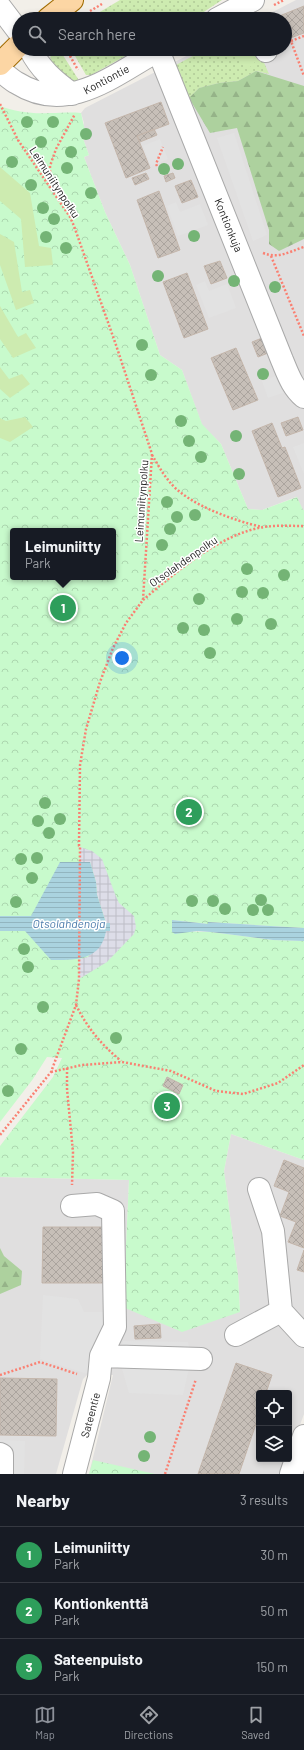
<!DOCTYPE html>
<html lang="en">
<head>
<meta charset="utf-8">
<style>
	body { margin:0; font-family:Barlow,sans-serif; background:#242831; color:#f1f3f6 }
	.controls { position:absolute; right:12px; bottom:12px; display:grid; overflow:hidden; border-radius:4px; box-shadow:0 2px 6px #0003 }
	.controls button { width:36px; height:36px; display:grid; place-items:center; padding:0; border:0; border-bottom:1px solid #363941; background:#171b24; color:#f1f3f6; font:20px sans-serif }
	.you { position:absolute; left:122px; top:658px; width:14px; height:14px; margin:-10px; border:3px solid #fff; border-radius:50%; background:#1a73e8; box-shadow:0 0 0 6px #1a73e833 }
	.badge { display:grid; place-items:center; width:26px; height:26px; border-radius:50%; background:#8c9099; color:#fff; font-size:13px; font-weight:700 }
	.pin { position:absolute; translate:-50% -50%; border:2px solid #fff; box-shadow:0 1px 4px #0006 }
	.popup { position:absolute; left:10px; top:528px; width:106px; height:52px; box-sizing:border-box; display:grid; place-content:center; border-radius:4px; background:#171b24; filter:drop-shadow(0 1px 3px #0005); font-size:13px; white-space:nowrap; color:#9ea1a6 }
	.popup b { font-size:15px; color:#f1f3f6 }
	.popup::after { content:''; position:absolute; left:50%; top:100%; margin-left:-8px; border:8px solid transparent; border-top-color:#171b24 }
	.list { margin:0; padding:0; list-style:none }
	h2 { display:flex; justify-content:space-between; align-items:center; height:52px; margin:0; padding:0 16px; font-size:17px }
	h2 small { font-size:13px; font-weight:400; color:#9ea1a6 }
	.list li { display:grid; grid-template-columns:26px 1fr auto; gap:12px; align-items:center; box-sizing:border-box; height:56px; padding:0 16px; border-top:1px solid #363941 }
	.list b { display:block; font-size:15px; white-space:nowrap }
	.list p { margin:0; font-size:13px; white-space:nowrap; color:#9ea1a6 }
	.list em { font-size:13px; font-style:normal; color:#9ea1a6 }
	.icon { flex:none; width:22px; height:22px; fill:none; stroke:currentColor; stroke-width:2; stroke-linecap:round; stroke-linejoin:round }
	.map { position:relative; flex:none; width:304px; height:1474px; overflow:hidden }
	.search { position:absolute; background:#171b24; box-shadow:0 2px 6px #0003; left:12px; right:12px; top:12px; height:44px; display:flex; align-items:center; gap:10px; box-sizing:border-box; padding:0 14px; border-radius:22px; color:#9ea1a6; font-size:15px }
	.sheet { height:220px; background:#171b24 }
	nav { display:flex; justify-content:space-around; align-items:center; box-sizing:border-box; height:56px; border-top:1px solid #363941; background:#171b24; font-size:11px; color:#9ea1a6 }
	nav a { display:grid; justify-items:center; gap:2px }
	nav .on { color:#8c9099 }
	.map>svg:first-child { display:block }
	.residential { fill:#e0dfdf }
	.grass { fill:url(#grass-dots) }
	.forest { fill:url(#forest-firs) }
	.park { fill:url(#park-crowns); fill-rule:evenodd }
	.garden { fill:#cdebb0 }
	.parking { fill:#e2e2e2 }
	.plaza { fill:url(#plaza-grid) }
	.water { fill:url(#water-rules) }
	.building { fill:url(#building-cross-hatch); stroke:#c4b6ab }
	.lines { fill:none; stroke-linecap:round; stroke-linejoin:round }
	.minor-casing { stroke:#a9a9a9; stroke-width:24 }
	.major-casing { stroke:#a06b00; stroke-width:24 }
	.path { stroke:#fa8072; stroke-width:2.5; stroke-dasharray:2 2; stroke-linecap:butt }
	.minor { stroke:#fff; stroke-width:22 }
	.major { stroke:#fcd6a4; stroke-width:22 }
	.tree { fill:#74b475 }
	.labels { text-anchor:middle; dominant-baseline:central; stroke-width:3; stroke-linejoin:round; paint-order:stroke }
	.street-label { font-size:11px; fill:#222; stroke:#fff }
	.water-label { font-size:12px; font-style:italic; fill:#4a7aab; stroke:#fff }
</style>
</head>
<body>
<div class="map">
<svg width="304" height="1474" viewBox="0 0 304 1474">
	<defs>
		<pattern id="grass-dots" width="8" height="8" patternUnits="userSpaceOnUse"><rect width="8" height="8" fill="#cdebb0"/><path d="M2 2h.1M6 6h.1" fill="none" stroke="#b0c997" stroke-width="1.8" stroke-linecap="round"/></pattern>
		<pattern id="forest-firs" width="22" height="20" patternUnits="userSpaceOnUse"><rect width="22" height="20" fill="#add19e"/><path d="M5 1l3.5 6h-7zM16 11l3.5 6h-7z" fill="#95b388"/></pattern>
		<pattern id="park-crowns" width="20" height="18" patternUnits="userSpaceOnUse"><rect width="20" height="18" fill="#c8facc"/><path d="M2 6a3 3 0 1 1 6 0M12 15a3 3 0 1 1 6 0" fill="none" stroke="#acd6af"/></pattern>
		<pattern id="plaza-grid" width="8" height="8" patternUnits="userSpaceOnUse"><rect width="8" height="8" fill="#dddde8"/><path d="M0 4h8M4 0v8" fill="none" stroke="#bdbdc7"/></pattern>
		<pattern id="water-rules" width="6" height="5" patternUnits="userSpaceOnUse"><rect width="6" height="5" fill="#aad3df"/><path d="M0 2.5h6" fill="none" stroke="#92b5bf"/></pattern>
		<pattern id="building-cross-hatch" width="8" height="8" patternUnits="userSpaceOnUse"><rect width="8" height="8" fill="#c7bfb8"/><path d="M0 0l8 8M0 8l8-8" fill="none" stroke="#aba49e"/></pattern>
	</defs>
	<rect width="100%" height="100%" fill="#f2efe9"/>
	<path class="residential" d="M296,0H304V510H303L296,497L262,510L248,509L221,444L202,425L182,370L160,355L130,265L105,212L84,157L89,155L81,133L84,123L81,113L85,108L200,49H285V19H259Z
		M231,1134L304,1160V1414L289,1455V1393H259V1459H287L282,1474H89L113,1375L88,1374L83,1379L56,1474H0V1177L129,1180L126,1245L125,1308L240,1311L238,1275L224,1171Z"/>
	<path class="grass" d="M120,0H222L193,19H88Z
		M50,49H59L80,82L67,81L51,64Z
		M71,49H138L91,75H86Z
		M206,49H258L269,74L256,71L238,81L219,83L199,88L189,98L174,66Z"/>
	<path class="forest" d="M256,71L304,86V239L279,251L269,244V230L237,128L210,133L189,98L199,88L219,83L238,81Z
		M0,1248L4,1256L22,1271L21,1285L0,1294Z"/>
	<path class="park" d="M0,106C16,112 33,114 50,113C61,113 70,112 81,113L85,131L81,133L89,155L84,157L105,212L130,265L160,355L182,370L202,424L221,444L248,509L262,510L297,497L303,510H304V928L208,922V924L172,920V931L211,932L273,940L304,941V1160L231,1134L224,1171L238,1275L240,1312L182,1332L125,1308L126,1245L129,1180L0,1177V1146L53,1077L62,1058L47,1057L33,1079L0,1122ZM13,531H113V577H13Z
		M93,1460L155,1474H89Z"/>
	<path class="garden" d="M227,49C243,49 246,48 257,60L249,68L237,56L225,52Z
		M0,167L30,193L39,246L51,248L53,265L25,267L21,219L0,201Z
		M0,234L14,242L22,292L30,290L34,303L16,310L0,265Z
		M0,306L18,337L26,333L36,348L13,358L0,339Z
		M0,367L9,379L22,374L30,384L10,398L0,389Z
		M25,417L33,427L10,442L0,438V418L6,421Z"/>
	<path class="parking" d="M234,133L267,235L253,241L217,138Z
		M160,139L168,159L151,166L143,146Z
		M176,202L180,212L200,204L208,225L178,236L167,206Z
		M205,281L209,291L227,284L236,308L209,318L196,285Z
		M276,376L283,393L268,398L262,381Z
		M304,443V474L293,447Z
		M43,1295L78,1299L84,1312H106V1335L88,1374L40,1359Z
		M123,1341L188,1342L191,1359L183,1395L129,1393L119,1358Z
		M0,1440L25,1441L24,1474H0Z"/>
	<path class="plaza" d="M80,847L92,851L102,859L115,894L119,903L134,916L136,927L134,934L130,938L107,962L79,979V959L88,957L106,931H110V923H106L97,895L96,882L90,862H80Z"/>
	<path class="water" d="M60,862H90L96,882L97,895L106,923H110V931H106C101,961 75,960 51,960L25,931H0V916H31Z
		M172,920L208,924V922L304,928V941L273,940L211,932L197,931L175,934L172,932Z"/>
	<path class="building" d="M304,6V33L285,40V19H272Z
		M161,102L169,124L137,136L150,168L126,178L105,123Z
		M154,129L157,135L140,142L137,136Z
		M146,173L149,179L135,185L132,178Z
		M173,173L175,178L166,182L164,176Z
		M191,180L198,197L182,203L175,186Z
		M159,191L180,250L158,258L137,200Z
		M220,261L227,278L211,284L204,266Z
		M187,273L208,329L184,338L163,282Z
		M262,338L268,353L258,357L252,342Z
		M236,348L258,400L233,410L211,358Z
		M298,417L303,430L286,436L281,423Z
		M272,423L282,448L285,447L301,488L278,497L252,431Z
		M167,1077L183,1085L179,1094L163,1086Z
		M284,1160L304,1168V1248L288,1242L296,1222L280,1216L289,1192L274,1186Z
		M43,1227H103V1283H42Z
		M304,1250V1272L297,1270Z
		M160,1324L161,1338L135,1339L134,1326Z
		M236,1363L272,1375L266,1393H259V1415L239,1474H198Z
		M0,1378L57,1379L56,1436L0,1435Z"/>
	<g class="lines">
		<g class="minor-casing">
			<path id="minor" d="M0,7L19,32
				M217,19L253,0
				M30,49C40,69 54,81 72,94
				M265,49L266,51
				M158,50L282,360C288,374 292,387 304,397
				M0,70C5,74 11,80 17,83C69,116 116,73 161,49
				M259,1189L273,1231L281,1311
				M72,1206L97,1204L113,1211L115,1327L101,1356L99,1378L74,1474
				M281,1311L304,1336
				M236,1335L281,1311
				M101,1356L201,1359
				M0,1454L2,1455V1474
				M291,1474L304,1436"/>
		</g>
		<g class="major-casing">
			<path id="major" d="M48,19L72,0
				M0,64L19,45"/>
		</g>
		<path class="path" d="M274,5L284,0
			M90,11L102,4
			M291,41L304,36
			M285,43L291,41L304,76
			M66,49L78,70
			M182,52L188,49
			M0,104L18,140L70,217L74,226L116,345L152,454L143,600L126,623L113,648L100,682L86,729L80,765L79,846L80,847L79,979L76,1005L51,1072L0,1135
			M157,166L156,164L163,147
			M50,188V166L56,149L75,114
			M263,253C279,259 288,252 304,247
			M271,256L304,336
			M152,455C157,463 162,473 169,481C186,504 235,521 262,527
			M143,600C176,572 220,534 264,527C277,525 291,526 304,526
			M76,1005C88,1029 101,1044 121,1061
			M67,1068V1089L73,1152L72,1185
			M51,1072L82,1065L122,1062L171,1071L216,1091L243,1094L278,1083L304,1065
			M0,1375L40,1362L77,1374
			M165,1474L196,1379"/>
		<use href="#minor" class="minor"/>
		<use href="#major" class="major"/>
	</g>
	<g class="tree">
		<circle cx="27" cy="122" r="6"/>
		<circle cx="53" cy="122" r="6"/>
		<circle cx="86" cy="134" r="6"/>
		<circle cx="41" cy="142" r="6"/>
		<circle cx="71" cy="152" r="6"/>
		<circle cx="12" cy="162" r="6"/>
		<circle cx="178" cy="164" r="6"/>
		<circle cx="67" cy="168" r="6"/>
		<circle cx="164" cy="169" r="6"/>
		<circle cx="31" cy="185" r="6"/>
		<circle cx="91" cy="193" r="6"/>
		<circle cx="43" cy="208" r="6"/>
		<circle cx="54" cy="219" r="6"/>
		<circle cx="194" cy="236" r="6"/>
		<circle cx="46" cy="237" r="6"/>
		<circle cx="66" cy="248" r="6"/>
		<circle cx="158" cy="276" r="6"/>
		<circle cx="234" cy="281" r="6"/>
		<circle cx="275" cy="287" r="6"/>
		<circle cx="142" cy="345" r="6"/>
		<circle cx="263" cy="374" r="6"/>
		<circle cx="151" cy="375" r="6"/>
		<circle cx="181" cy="421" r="6"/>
		<circle cx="236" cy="436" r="6"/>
		<circle cx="189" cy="441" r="6"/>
		<circle cx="201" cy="457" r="6"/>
		<circle cx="239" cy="474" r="6"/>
		<circle cx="167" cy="502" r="6"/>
		<circle cx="195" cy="515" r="6"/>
		<circle cx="177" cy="517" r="6"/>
		<circle cx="170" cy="529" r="6"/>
		<circle cx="162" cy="545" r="6"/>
		<circle cx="247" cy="569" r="6"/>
		<circle cx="284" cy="575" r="6"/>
		<circle cx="242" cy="592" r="6"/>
		<circle cx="263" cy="593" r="6"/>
		<circle cx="199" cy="599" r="6"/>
		<circle cx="237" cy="619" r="6"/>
		<circle cx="271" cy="624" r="6"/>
		<circle cx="183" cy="628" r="6"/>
		<circle cx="204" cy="630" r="6"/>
		<circle cx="210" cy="653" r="6"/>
		<circle cx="45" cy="803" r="6"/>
		<circle cx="60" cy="819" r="6"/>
		<circle cx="38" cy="821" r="6"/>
		<circle cx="49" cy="833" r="6"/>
		<circle cx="37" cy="858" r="6"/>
		<circle cx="21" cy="859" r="6"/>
		<circle cx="32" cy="878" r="6"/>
		<circle cx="261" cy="900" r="6"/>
		<circle cx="192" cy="901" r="6"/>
		<circle cx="213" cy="901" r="6"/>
		<circle cx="16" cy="902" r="6"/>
		<circle cx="225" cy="909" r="6"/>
		<circle cx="253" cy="910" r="6"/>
		<circle cx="268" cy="910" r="6"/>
		<circle cx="24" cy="949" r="6"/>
		<circle cx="28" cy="967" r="6"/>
		<circle cx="43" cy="1007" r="6"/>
		<circle cx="116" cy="1038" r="6"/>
		<circle cx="21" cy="1049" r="6"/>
		<circle cx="8" cy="1091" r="6"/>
		<circle cx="150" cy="1437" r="6"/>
		<circle cx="144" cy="1456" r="6"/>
	</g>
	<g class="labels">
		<g class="street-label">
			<text transform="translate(106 79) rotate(-28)">Kontiontie</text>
			<text transform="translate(55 182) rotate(57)">Leimuniitynpolku</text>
			<text transform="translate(229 225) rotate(68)">Kontionkuja</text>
			<text transform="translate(141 501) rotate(-86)">Leimuniitynpolku</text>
			<text transform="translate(183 561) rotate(-35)">Otsolahdenpolku</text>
			<text transform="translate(90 1415) rotate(-75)">Sateentie</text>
		</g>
		<g class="water-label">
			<text x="69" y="923">Otsolahdenoja</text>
		</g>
	</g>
</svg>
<div class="controls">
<button><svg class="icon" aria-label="locate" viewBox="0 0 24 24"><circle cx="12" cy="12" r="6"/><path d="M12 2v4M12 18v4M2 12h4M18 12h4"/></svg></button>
<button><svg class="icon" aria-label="layers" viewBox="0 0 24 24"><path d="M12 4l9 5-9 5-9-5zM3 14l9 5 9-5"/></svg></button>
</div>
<div class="you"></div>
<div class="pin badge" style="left:63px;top:608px;background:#2e9e5b">1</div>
<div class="popup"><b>Leimuniitty</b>Park</div>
<div class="pin badge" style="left:189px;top:812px;background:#2e9e5b">2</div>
<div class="pin badge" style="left:167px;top:1106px;background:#2e9e5b">3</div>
<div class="search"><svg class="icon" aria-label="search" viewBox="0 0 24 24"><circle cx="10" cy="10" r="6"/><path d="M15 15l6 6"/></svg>Search here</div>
</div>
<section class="sheet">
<h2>Nearby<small>3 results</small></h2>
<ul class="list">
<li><span class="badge" style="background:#2e9e5b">1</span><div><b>Leimuniitty</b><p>Park</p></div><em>30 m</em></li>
<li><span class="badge" style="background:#2e9e5b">2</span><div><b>Kontionkenttä</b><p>Park</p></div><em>50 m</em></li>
<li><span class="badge" style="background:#2e9e5b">3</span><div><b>Sateenpuisto</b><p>Park</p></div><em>150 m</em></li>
</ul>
</section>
<nav>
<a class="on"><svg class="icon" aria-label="map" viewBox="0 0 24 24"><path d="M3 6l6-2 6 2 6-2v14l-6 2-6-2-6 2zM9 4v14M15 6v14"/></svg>Map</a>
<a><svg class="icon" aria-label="directions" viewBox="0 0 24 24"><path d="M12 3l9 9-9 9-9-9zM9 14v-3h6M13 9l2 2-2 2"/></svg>Directions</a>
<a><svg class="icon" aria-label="saved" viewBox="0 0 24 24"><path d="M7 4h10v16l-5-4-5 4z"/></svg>Saved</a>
</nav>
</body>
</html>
